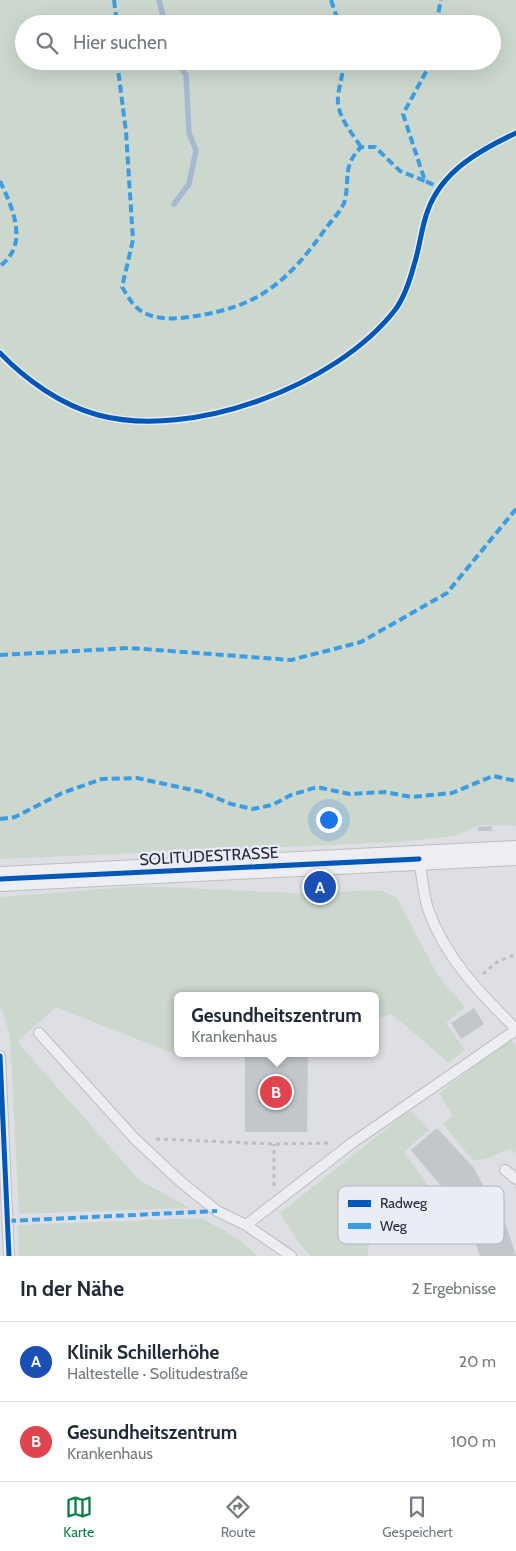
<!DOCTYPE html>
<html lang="de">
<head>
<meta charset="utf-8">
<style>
	body { margin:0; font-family:Cabin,sans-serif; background:#f2f2f3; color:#1f2937 }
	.you { position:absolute; left:328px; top:819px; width:18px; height:18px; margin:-12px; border:4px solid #fff; border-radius:50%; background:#1a73e8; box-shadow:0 0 0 8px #1a73e833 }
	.badge { display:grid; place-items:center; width:32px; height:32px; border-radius:50%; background:#0b8043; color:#fff; font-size:16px; font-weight:700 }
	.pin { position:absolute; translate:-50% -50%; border:2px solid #fff; box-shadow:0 1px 5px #0006 }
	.popup { position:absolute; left:174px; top:992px; width:205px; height:65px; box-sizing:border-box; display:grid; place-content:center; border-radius:8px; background:#fff; filter:drop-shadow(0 1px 4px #0005); font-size:16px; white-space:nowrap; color:#747a83 }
	.popup b { font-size:19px; color:#1f2937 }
	.popup::after { content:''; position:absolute; left:50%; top:100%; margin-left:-10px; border:10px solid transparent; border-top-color:#fff }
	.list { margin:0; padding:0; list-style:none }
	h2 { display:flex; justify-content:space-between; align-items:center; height:65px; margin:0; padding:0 20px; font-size:21px }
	h2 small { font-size:16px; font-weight:400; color:#747a83 }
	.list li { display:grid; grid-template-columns:32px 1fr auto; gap:15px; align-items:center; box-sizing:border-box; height:80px; padding:0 20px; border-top:1px solid #e0e1e3 }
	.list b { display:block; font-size:19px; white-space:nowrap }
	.list p { margin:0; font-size:16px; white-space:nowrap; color:#747a83 }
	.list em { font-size:16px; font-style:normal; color:#747a83 }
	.icon { flex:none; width:28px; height:28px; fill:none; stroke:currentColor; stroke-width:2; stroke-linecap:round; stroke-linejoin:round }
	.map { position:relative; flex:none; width:516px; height:1256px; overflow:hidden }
	.search { position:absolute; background:#fff; box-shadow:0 5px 20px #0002; left:15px; right:15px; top:15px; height:55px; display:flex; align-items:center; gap:12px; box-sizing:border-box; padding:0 18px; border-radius:28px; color:#747a83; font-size:19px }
	.sheet { height:225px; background:#fff }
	nav { display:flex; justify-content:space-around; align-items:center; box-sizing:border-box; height:70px; border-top:1px solid #e0e1e3; background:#fff; font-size:14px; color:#747a83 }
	nav a { display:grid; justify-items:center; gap:2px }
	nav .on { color:#0b8043 }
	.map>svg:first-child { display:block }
	.green { fill:#ccd8cd; fill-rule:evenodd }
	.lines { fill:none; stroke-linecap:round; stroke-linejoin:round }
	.stream { stroke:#a8b8d2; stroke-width:5.5 }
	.building { fill:#c3c6cb }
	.service-casing { stroke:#bcbdc2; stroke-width:12 }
	.tertiary-casing { stroke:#bcbdc2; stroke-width:26 }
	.path { stroke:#bdbec4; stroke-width:3; stroke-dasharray:4 4; stroke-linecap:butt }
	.service { stroke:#edeef1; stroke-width:10 }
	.tertiary { stroke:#edeef1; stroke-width:24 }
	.quiet { stroke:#3c9ce3; stroke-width:4; stroke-dasharray:8 4; stroke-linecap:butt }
	.cycleway-casing { stroke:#eaedf5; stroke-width:8 }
	.cycleway { stroke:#0057b8; stroke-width:5 }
	.labels { text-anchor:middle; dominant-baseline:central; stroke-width:4.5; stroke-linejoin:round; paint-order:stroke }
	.street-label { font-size:16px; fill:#242a3e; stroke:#eaedf5 }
	.key { fill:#eaedf5; stroke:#afb2be; stroke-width:1 }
	.key-label { font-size:14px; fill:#242a3e }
</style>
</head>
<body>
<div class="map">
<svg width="516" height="1256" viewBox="0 0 516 1256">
	<rect width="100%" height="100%" fill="#dedfe4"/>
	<path class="green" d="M0,0H516V826L480,825L454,836L398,842L0,859ZM24,24H492V61H24Z
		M141,886L313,894L367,890L383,891L397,898L438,976L465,1007L446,1023L465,1050L449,1063L392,1014L375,1019V996H177V1053H211L185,1058L56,1007L19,1040L20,1045L139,1180L190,1208L19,1214L10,1035L0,1004V897Z
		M510,1040L516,1045V1153L511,1149C493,1153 493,1161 473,1160L443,1124L453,1116L439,1093Z
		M410,1110L429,1130L404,1152L443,1205L428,1200L413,1201L414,1218L370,1240L367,1256H311L300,1245L280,1213Z
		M202,1218L241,1241L258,1256H19L18,1225Z"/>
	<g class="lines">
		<path class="stream" d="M159,0L165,24
			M174,204L189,184L196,150L189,133L186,75L175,61"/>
	</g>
	<path class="building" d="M492,826V831H478V827Z
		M474,1008L484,1024L461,1039L451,1023Z
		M245,1053H308L307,1132H245Z
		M437,1128L473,1167L507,1228L516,1256H480L475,1242L442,1187L411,1150Z"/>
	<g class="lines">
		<g class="service-casing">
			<path id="service" d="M419,859C422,875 423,893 428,909C445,958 480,993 516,1029
				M39,1033L135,1139L181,1182L217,1211L246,1225L352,1143L516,1030
				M0,1056L9,1256
				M505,1170L516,1179
				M246,1225L291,1256"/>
		</g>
		<g class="tertiary-casing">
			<path id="tertiary" d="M0,879L516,853"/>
		</g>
		<path class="path" d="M483,974L497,962L516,954
			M156,1139L274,1144L329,1143
			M274,1186V1144"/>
		<use href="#service" class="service"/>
		<use href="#tertiary" class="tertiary"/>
		<path class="quiet" d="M114,0L117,24
			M331,0L339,24
			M436,24L441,0
			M117,61L126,132L133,240L122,287C126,293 130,301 135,306C151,322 176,319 196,316C261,306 289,280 326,228C332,220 343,209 345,200C350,177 342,167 361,147H375L400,171L425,181
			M343,61C344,74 339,84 338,97C336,115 352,133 361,147
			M432,61L403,114L425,181L439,187
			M0,181C12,207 30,244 0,266
			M0,655L130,648L291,660L361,642L447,593L516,509
			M0,819L15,817L62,793L102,779L137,778L202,792L231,804L253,809L272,805L291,795L317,787L350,794L385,792L411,797L452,793L493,776L516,781
			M8,1221L217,1211"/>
		<g class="cycleway-casing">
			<path id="cycleway" d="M0,353C26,380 61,405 98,415C192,440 336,386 395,310C404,298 410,280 414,265C420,247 421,228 428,210C442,171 480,150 516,133
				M0,879L419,859
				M0,1056L9,1256"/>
		</g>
		<use href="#cycleway" class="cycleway"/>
	</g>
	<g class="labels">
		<g class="street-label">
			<text transform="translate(209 856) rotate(-3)">SOLITUDESTRASSE</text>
		</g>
	</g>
	<rect x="338" y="1186" width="166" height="58" rx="8" class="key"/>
	<rect x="348" y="1200" width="23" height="7" fill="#0057b8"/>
	<rect x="348" y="1223" width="23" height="6" fill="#3c9ce3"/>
	<g class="key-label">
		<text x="380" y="1208">Radweg</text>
		<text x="380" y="1231">Weg</text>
	</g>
</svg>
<div class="you"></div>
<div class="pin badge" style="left:320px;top:887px;background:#1a4fb4">A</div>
<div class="pin badge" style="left:276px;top:1092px;background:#e0444e">B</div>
<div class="popup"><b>Gesundheitszentrum</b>Krankenhaus</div>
<div class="search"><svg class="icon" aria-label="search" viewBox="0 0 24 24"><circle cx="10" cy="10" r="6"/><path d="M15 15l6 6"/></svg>Hier suchen</div>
</div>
<section class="sheet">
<h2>In der Nähe<small>2 Ergebnisse</small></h2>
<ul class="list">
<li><span class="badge" style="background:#1a4fb4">A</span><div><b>Klinik Schillerhöhe</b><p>Haltestelle · Solitudestraße</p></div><em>20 m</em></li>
<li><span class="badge" style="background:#e0444e">B</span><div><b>Gesundheitszentrum</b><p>Krankenhaus</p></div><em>100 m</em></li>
</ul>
</section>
<nav>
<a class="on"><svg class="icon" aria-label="map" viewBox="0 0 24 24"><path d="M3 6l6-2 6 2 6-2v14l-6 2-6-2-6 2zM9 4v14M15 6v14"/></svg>Karte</a>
<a><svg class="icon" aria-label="directions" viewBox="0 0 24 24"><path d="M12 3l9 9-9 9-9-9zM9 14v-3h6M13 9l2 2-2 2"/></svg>Route</a>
<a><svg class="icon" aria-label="saved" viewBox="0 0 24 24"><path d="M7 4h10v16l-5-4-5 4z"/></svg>Gespeichert</a>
</nav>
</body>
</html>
